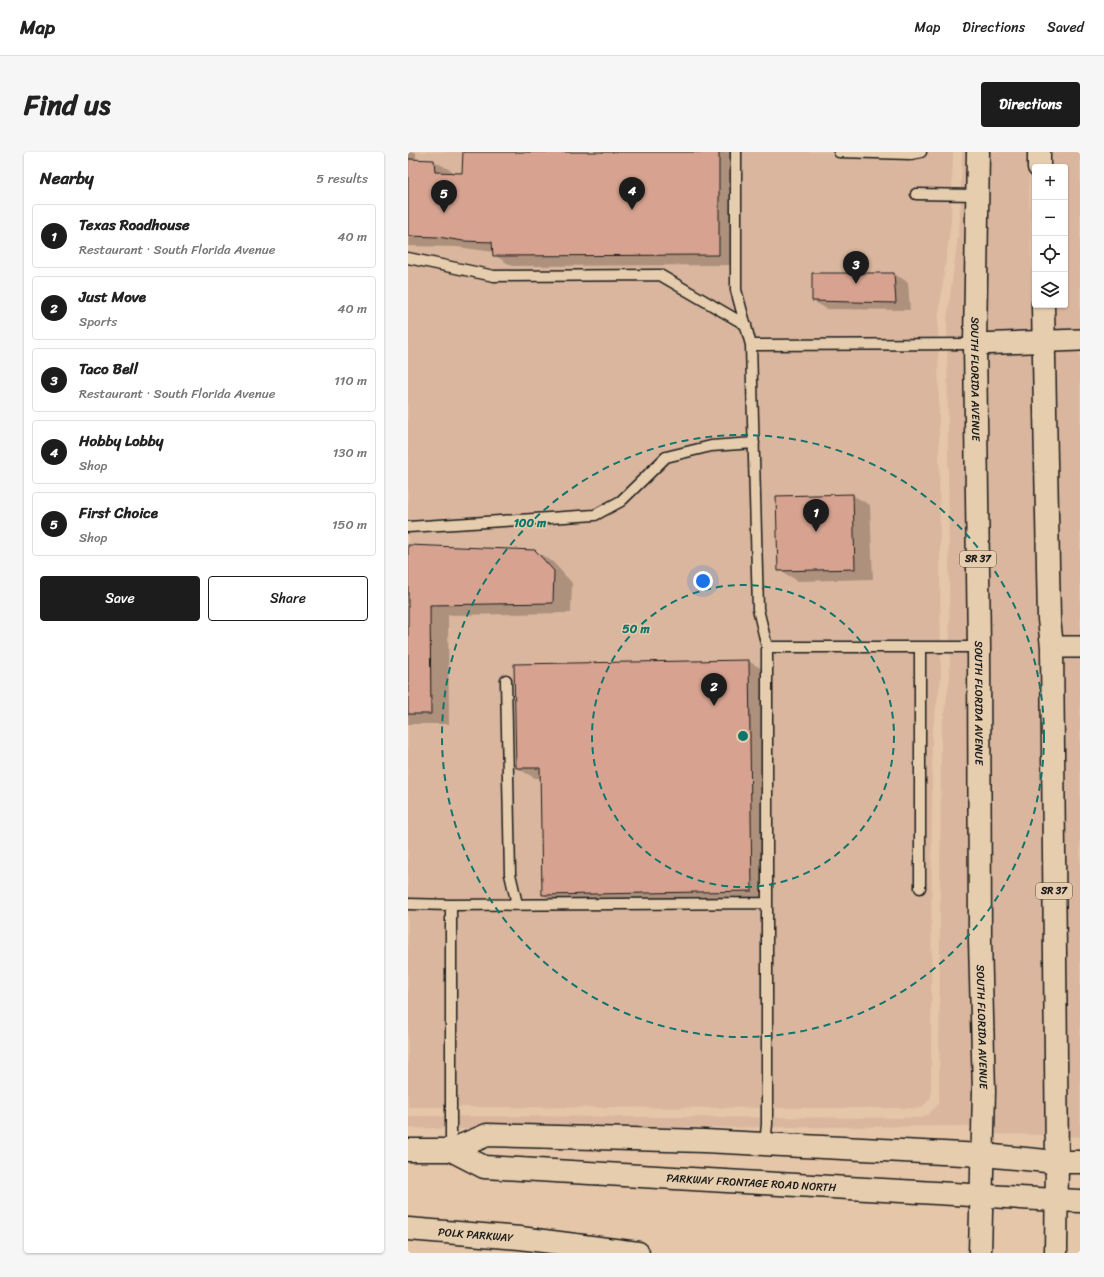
<!DOCTYPE html>
<meta charset="utf-8">
<style>
body{margin:0;font-family:Sriracha,sans-serif;background:#f6f6f6;color:#222}
.controls{position:absolute;right:12px;top:12px;display:grid;overflow:hidden;border-radius:4px;box-shadow:0 1px 3px #0004}
.controls button{width:36px;height:36px;display:grid;place-items:center;padding:0;border:0;border-bottom:1px solid #e0e0e0;background:#fff;color:#222;font:20px sans-serif}
.you{position:absolute;left:295px;top:429px;width:14px;height:14px;margin:-10px;border:3px solid #fff;border-radius:50%;background:#1a73e8;box-shadow:0 0 0 6px #1a73e833}
.badge{display:grid;place-items:center;width:26px;height:26px;border-radius:50%;background:#1c1c1c;color:#fff;font-size:13px;font-weight:700}
.pin{position:absolute;translate:-50% -33px;filter:drop-shadow(0 1px 2px #0008)}
.pin::after{content:'';position:absolute;top:21px;width:14px;height:12px;background:inherit;clip-path:polygon(0 0,100% 0,50% 100%)}
.list{margin:0;padding:0;list-style:none}
h2{display:flex;justify-content:space-between;align-items:center;height:52px;margin:0;padding:0 16px;font-size:17px}
h2 small{font-size:13px;font-weight:400;color:#767676}
.list li{display:grid;grid-template-columns:26px 1fr auto;gap:12px;align-items:center;box-sizing:border-box;height:64px;margin:0 8px 8px;padding:0 8px;border:1px solid #e0e0e0;border-radius:4px}
.list b{display:block;font-size:15px;white-space:nowrap}
.list p{margin:0;font-size:13px;white-space:nowrap;color:#767676}
.list em{font-size:13px;font-style:normal;color:#767676}
.actions{display:flex;gap:8px;padding:12px 16px}
.actions a{flex:1;padding:9px 0;border:1px solid #1c1c1c;border-radius:4px;text-align:center;font-size:14px;color:#1c1c1c}
.actions .main{background:#1c1c1c;color:#fff}
.icon{flex:none;width:22px;height:22px;fill:none;stroke:currentColor;stroke-width:2;stroke-linecap:round;stroke-linejoin:round}
.map{position:relative;flex:none;width:672px;height:1101px;overflow:hidden;border-radius:4px}
header{display:flex;align-items:center;gap:24px;box-sizing:border-box;height:56px;padding:0 20px;background:#fff;border-bottom:1px solid #e0e0e0}
header strong{font-size:19px}
nav{display:flex;gap:22px;margin-inline-start:auto;font-size:14px}
.intro{display:flex;align-items:center;justify-content:space-between;box-sizing:border-box;height:96px;padding:0 24px}
h1{margin:0;font-size:28px}
.button{padding:10px 18px;border-radius:4px;background:#1c1c1c;color:#fff;font-size:14px;font-weight:700}
main{display:flex;gap:24px;padding:0 24px}
aside{flex:1;background:#fff;border-radius:4px;box-shadow:0 1px 3px #0004}
.map>svg:first-child{display:block}
</style>
<header>
<strong>Map</strong>
<nav><a>Map</a><a>Directions</a><a>Saved</a></nav>
</header>
<div class="intro"><h1>Find us</h1><a class="button">Directions</a></div>
<main>
<aside>
<h2>Nearby<small>5 results</small></h2>
<ul class="list">
<li><span class="badge">1</span><div><b>Texas Roadhouse</b><p>Restaurant · South Florida Avenue</p></div><em>40 m</em></li>
<li><span class="badge">2</span><div><b>Just Move</b><p>Sports</p></div><em>40 m</em></li>
<li><span class="badge">3</span><div><b>Taco Bell</b><p>Restaurant · South Florida Avenue</p></div><em>110 m</em></li>
<li><span class="badge">4</span><div><b>Hobby Lobby</b><p>Shop</p></div><em>130 m</em></li>
<li><span class="badge">5</span><div><b>First Choice</b><p>Shop</p></div><em>150 m</em></li>
</ul>
<div class="actions"><a class="main">Save</a><a>Share</a></div>
</aside>
<div class="map">
<svg width="672" height="1101" viewBox="0 0 672 1101">
<rect width="100%" height="100%" fill="#e5c6a9"/>
<filter id="ink" filterUnits="userSpaceOnUse"><feTurbulence type="fractalNoise" baseFrequency=".025" numOctaves="2"/><feDisplacementMap in="SourceGraphic" scale="8" xChannelSelector="R" yChannelSelector="G"/><feConvolveMatrix kernelMatrix="1 2 1 2 8 2 1 2 1" color-interpolation-filters="sRGB"/></filter>
<g filter="url(#ink)">
<path fill="#d9b69d" d="M0,0H545L543,69L530,168L533,526L524,580L523,946L513,956L0,955Z
M554,0H559L556,181L565,974L240,976L79,972L63,977L0,976V964L513,966L520,963L531,951L533,581L542,526L539,168L552,69Z
M580,0H620L625,179L577,180Z
M641,0H672V176L646,178L645,153H657V15H641Z
M672,200V483H653L647,201Z
M626,202L630,457L633,496L638,983L585,982L582,789L577,203Z
M654,507H672V985L659,984Z"/>
<path fill="#0003" d="M0,0H8V8L26,9L44,19V21L55,22L56,0H328L329,113L104,114L86,103V100L49,95L0,94Z
M486,122L500,130L502,158L419,157L405,149Z
M444,343L462,353L465,427L390,429L371,418Z
M0,394L127,399L145,410L164,431L163,461L40,463L41,572H0Z
M340,509L358,519L362,749L153,753L135,743L133,626H127L109,616Z"/>
<path fill="#d7a390" stroke="#1c1c1c" d="M55,0H311V103L85,104L84,90L55,89L30,85L0,84V7L26,8L27,20L54,21Z
M404,121H486L488,151L404,149Z
M445,342L447,417L370,419L368,344Z
M0,393L127,398L146,419L145,451L22,453L23,562H0Z
M341,508L344,739L134,743L132,616H108L106,512Z"/>
<g fill="none" stroke-linecap="round" stroke-linejoin="round">
<defs>
<path id="service" d="M328,0V138L343,193L350,457L359,495
M431,0L503,2L513,0
M508,42L569,43
M0,106L86,124L252,123L338,173
M343,193L567,192
M0,375L187,363L213,349L258,305L303,294L346,291
M512,496V736
M98,528L102,722L109,752
M0,752L43,753
M357,993L359,972V495H571
M43,998V753L359,751"/>
<path id="minor" d="M567,192L672,188
M644,495H672"/>
<g id="secondary">
<path d="M0,998H43L79,983L296,989L575,1003L649,1010"/>
<path id="s1" d="M43,998L76,1015L648,1048"/>
</g>
<g id="primary">
<path id="s2" d="M570,0L567,192L571,495L572,789L576,939L572,1101"/>
<path d="M631,0V15"/>
<path d="M635,153L641,467L644,495L649,1010L648,1101"/>
</g>
<g id="motorway">
<path d="M649,1010H672"/>
<path d="M648,1048L672,1049"/>
<path id="s3" d="M0,1077L112,1086L230,1101"/>
</g>
</defs>
<use href="#service" stroke="#1c1c1c" stroke-width="13"/>
<use href="#minor" stroke="#1c1c1c" stroke-width="24"/>
<use href="#secondary" stroke="#1c1c1c" stroke-width="25"/>
<use href="#primary" stroke="#1c1c1c" stroke-width="25"/>
<use href="#motorway" stroke="#1c1c1c" stroke-width="25"/>
<use href="#service" stroke="#e6cdae" stroke-width="10"/>
<use href="#minor" stroke="#e6cdae" stroke-width="21"/>
<use href="#secondary" stroke="#e6cdae" stroke-width="22"/>
<use href="#primary" stroke="#e6cdae" stroke-width="22"/>
<use href="#motorway" stroke="#e6cdae" stroke-width="22"/>
</g>
</g>
<g fill="none" stroke="#0f766e" stroke-width="2" stroke-dasharray="7 5">
<circle cx="335" cy="584" r="151"/>
<circle cx="335" cy="584" r="301"/>
</g>
<g text-anchor="middle" dominant-baseline="central" stroke-width="3" stroke-linejoin="round" paint-order="stroke">
<g fill="#e6cdae" stroke="#595148" stroke-width="1">
<rect x="552" y="399" width="36" height="16" rx="3"/>
<rect x="628" y="731" width="36" height="16" rx="3"/>
</g>
<g font-size="10" font-weight="bold" fill="#1c1c1c">
<text x="570" y="407">SR 37</text>
<text x="646" y="739">SR 37</text>
</g>
<g font-size="11" fill="#1c1c1c" stroke="#e6cdae">
<text stroke="none"><textPath href="#s2" startOffset="227">SOUTH FLORIDA AVENUE</textPath></text>
<text stroke="none"><textPath href="#s2" startOffset="551">SOUTH FLORIDA AVENUE</textPath></text>
<text stroke="none"><textPath href="#s2" startOffset="875">SOUTH FLORIDA AVENUE</textPath></text>
<text stroke="none"><textPath href="#s1" startOffset="305">PARKWAY FRONTAGE ROAD NORTH</textPath></text>
<text stroke="none"><textPath href="#s3" startOffset="68">POLK PARKWAY</textPath></text>
</g>
</g>
<circle cx="335" cy="584" r="6" fill="#0f766e" stroke="#e6cdae" stroke-width="2"/>
<g font-size="12" text-anchor="middle" font-weight="bold" fill="#0f766e" stroke="#e6cdae" stroke-width="3" stroke-linejoin="round" paint-order="stroke">
<text x="122" y="375">100 m</text>
<text x="228" y="481">50 m</text>
</g>
</svg>
<div class="controls">
<button>+</button>
<button>−</button>
<button><svg class="icon" aria-label="locate" viewBox="0 0 24 24"><circle cx="12" cy="12" r="6"/><path d="M12 2v4M12 18v4M2 12h4M18 12h4"/></svg></button>
<button><svg class="icon" aria-label="layers" viewBox="0 0 24 24"><path d="M12 4l9 5-9 5-9-5zM3 14l9 5 9-5"/></svg></button>
</div>
<div class="you"></div>
<div class="pin badge" style="left:408px;top:380px">1</div>
<div class="pin badge" style="left:306px;top:554px">2</div>
<div class="pin badge" style="left:448px;top:132px">3</div>
<div class="pin badge" style="left:224px;top:58px">4</div>
<div class="pin badge" style="left:36px;top:61px">5</div>
</div>
</main>
